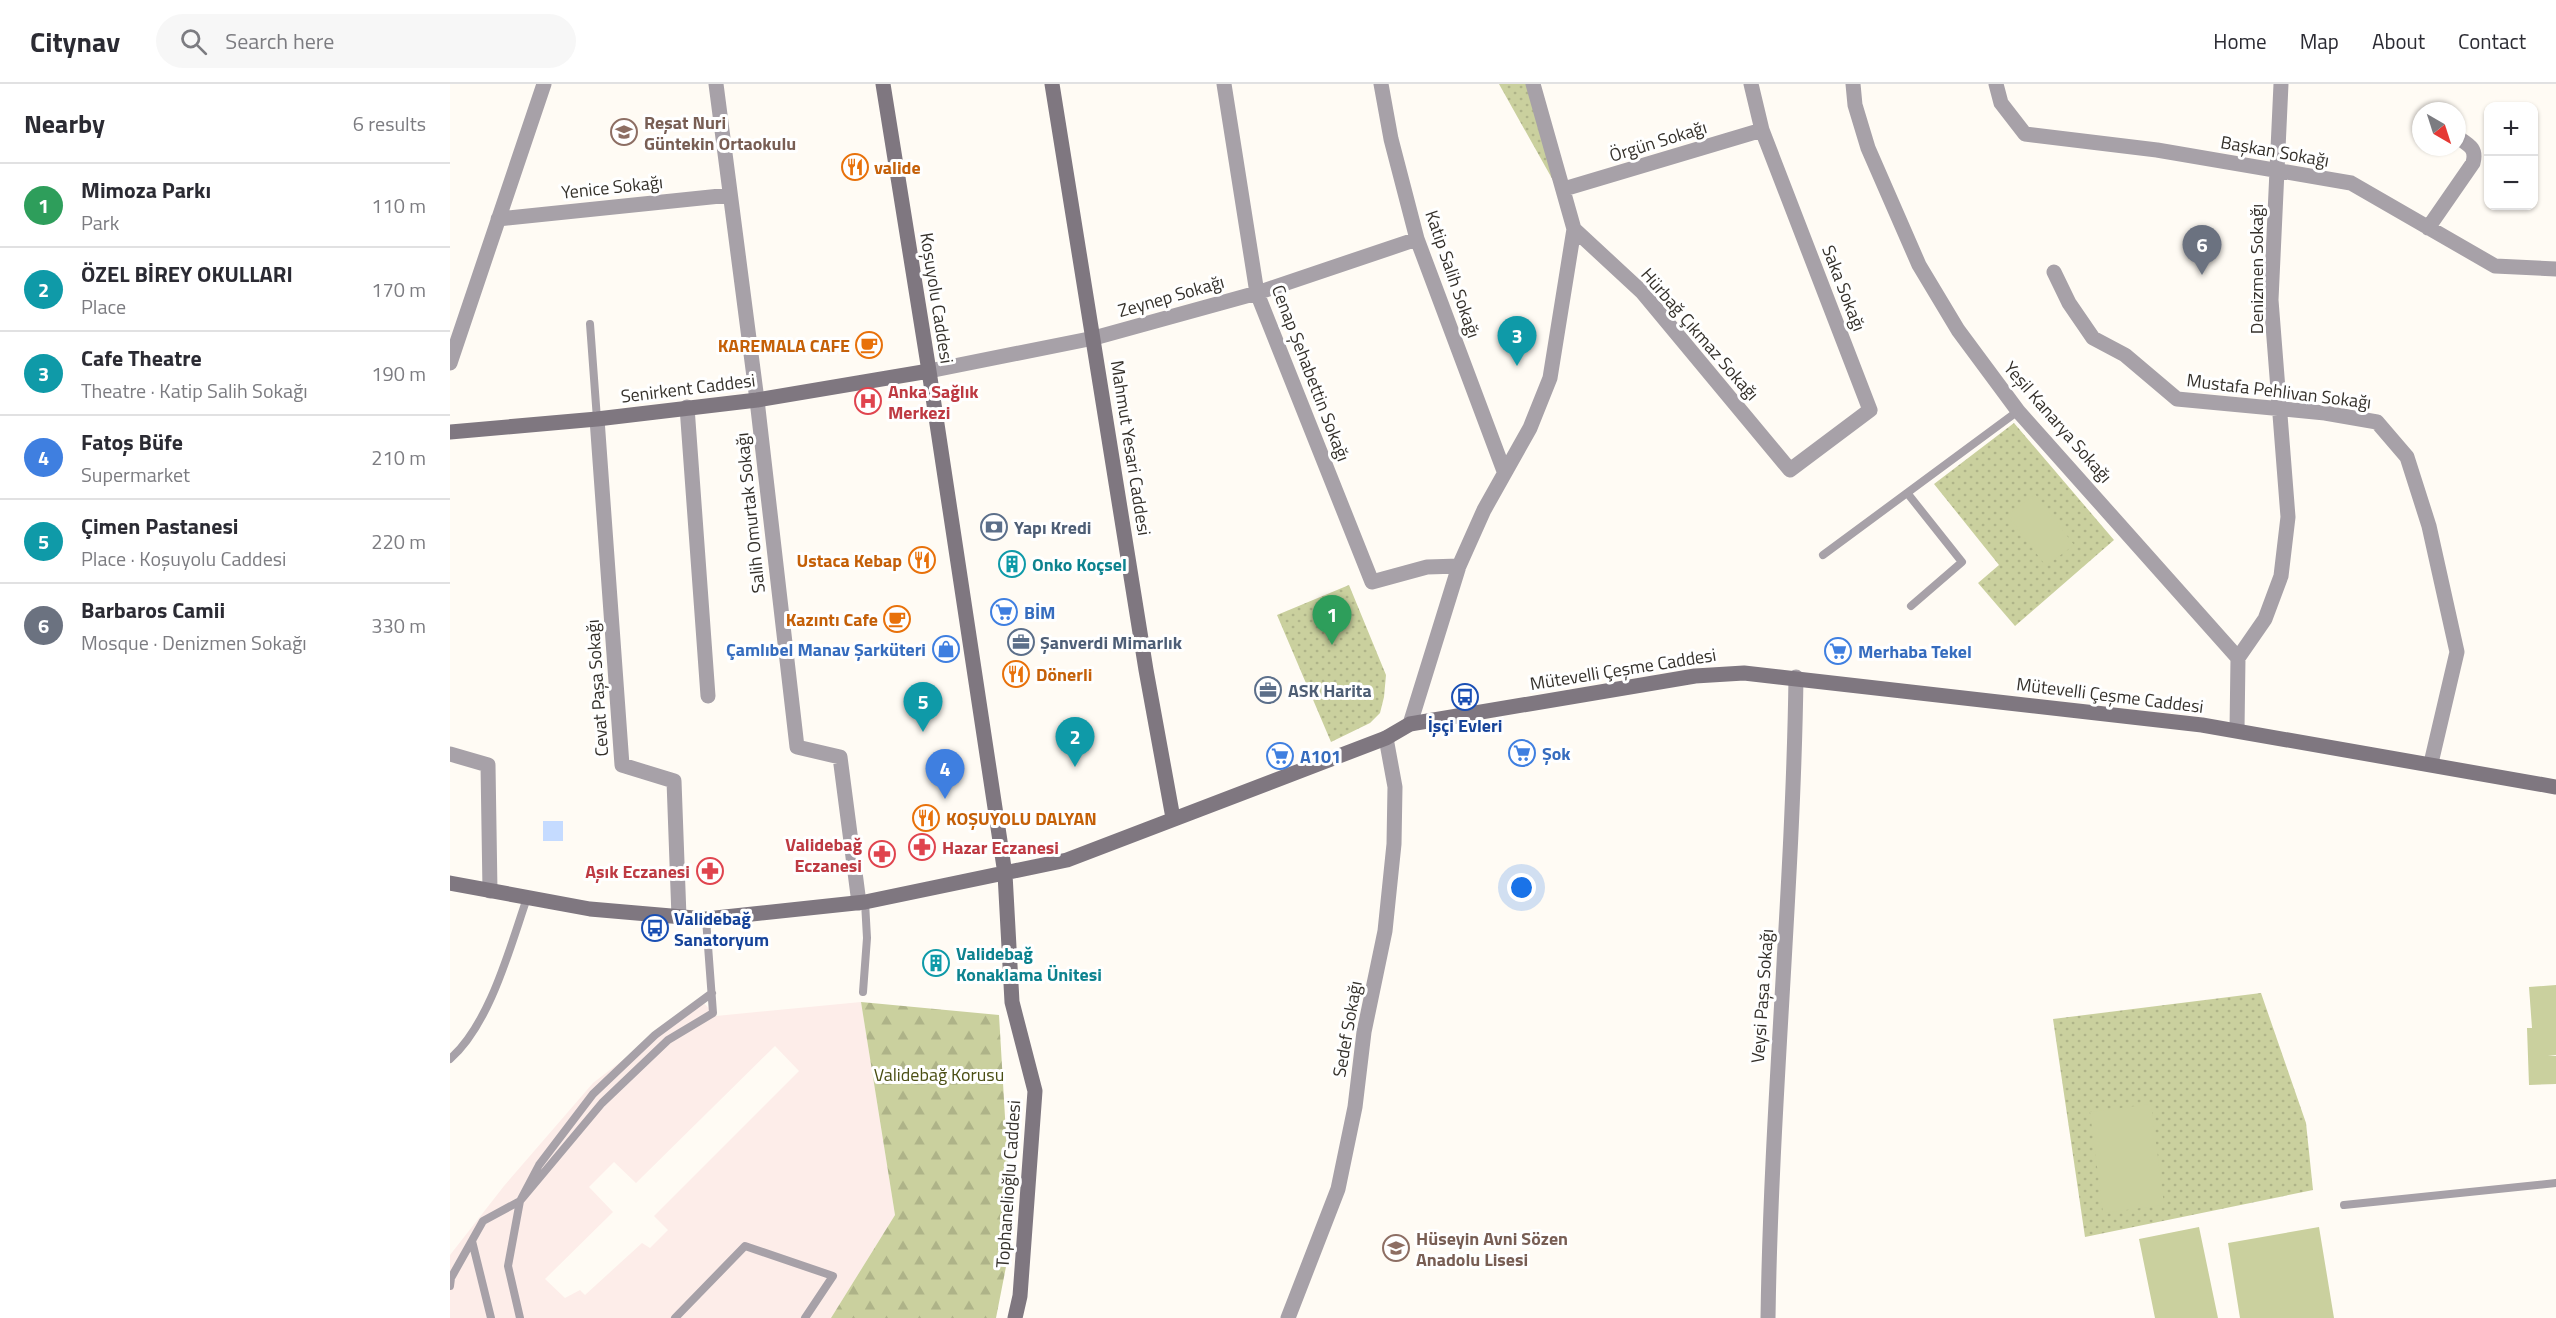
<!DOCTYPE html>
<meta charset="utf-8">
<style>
body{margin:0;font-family:"Titillium Web",sans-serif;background:#f7f7f7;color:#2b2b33}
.controls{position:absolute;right:18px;top:18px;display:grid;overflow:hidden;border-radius:12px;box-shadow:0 2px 4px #0004}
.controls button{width:54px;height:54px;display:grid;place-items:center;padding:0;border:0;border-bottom:2px solid #e1e1e2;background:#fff;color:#2b2b33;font:30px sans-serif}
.compass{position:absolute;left:1962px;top:18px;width:54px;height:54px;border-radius:50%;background:#fff;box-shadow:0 2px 4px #0004;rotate:141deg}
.you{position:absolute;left:1072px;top:804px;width:21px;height:21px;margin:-15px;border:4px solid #fff;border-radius:50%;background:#1a73e8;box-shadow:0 0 0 9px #1a73e833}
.badge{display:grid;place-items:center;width:39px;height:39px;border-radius:50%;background:#6c5726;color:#fff;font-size:20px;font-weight:700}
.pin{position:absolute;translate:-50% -50px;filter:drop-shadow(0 2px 3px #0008)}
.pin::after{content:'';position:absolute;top:32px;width:21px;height:18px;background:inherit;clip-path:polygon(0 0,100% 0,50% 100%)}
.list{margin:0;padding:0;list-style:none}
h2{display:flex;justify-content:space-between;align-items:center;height:78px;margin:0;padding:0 24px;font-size:26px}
h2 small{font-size:20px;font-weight:400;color:#7c7c81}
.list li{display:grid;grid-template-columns:39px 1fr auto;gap:18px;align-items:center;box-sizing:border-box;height:84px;padding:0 24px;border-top:2px solid #e1e1e2}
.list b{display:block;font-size:22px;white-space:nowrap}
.list p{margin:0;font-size:20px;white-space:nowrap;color:#7c7c81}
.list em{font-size:20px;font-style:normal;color:#7c7c81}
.icon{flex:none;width:33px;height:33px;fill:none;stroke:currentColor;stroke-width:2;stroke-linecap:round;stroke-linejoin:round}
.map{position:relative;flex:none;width:2106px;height:1234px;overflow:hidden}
header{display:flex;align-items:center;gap:36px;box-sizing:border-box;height:84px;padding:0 30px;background:#fff;border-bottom:2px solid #e1e1e2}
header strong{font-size:28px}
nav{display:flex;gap:33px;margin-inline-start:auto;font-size:21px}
.search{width:420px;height:54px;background:#f7f7f7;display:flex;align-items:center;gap:15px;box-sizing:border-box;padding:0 21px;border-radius:33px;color:#7c7c81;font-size:22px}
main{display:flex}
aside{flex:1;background:#fff}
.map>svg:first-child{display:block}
</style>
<header>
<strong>Citynav</strong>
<div class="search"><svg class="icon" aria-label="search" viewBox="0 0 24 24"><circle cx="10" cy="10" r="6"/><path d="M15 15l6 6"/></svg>Search here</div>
<nav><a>Home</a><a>Map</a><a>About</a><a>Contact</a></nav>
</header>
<main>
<aside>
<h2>Nearby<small>6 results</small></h2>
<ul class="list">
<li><span class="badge" style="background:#2e9e5b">1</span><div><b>Mimoza Parkı</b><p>Park</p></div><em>110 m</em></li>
<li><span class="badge" style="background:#0f9aa8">2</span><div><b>ÖZEL BİREY OKULLARI</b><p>Place</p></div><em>170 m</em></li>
<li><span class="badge" style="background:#0f9aa8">3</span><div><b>Cafe Theatre</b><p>Theatre · Katip Salih Sokağı</p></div><em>190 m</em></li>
<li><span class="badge" style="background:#3f7fe0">4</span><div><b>Fatoş Büfe</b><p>Supermarket</p></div><em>210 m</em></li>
<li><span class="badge" style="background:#0f9aa8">5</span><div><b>Çimen Pastanesi</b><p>Place · Koşuyolu Caddesi</p></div><em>220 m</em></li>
<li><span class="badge" style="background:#6b7280">6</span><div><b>Barbaros Camii</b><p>Mosque · Denizmen Sokağı</p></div><em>330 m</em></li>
</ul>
</aside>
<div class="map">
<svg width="2106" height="1234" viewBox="0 0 2106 1234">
<defs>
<pattern id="forest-firs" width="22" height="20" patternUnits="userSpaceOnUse" patternTransform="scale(1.5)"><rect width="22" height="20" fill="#cad09e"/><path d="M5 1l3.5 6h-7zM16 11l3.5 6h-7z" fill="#aeb388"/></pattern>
<pattern id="park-dots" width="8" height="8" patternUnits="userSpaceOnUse" patternTransform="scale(1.5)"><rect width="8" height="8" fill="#cad09e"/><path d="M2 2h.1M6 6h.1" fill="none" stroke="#aeb388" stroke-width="1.8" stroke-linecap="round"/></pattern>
</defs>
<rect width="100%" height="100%" fill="#fffbf4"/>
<path fill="#fdede9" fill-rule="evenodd" d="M251,916L266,932L411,918L445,1131L381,1234H0V1171L54,1102L143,999ZM325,962L349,987L204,1132L218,1146L200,1164L192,1159L135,1211L130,1206L115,1214L95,1195L163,1128L139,1103L164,1078L186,1099Z"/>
<path fill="url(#forest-firs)" d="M411,918L549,931L562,1152L546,1234H381L445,1131Z"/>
<path fill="url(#park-dots)" d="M1049,0H1076L1109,107Z
M1564,339L1664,456L1565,542L1528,499L1549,481L1484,400Z
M899,501L936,591L934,613L930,629L920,639L881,658L827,531Z
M1811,909L1856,1039L1863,1106L1635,1153L1603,935Z"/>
<path fill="#cad09e" d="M1585,410L1624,461L1596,482L1557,431Z
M2106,901V971L2098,972H2106V1000L2079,1001L2077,944H2082L2079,903Z
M1701,1020L1714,1121L1653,1129L1640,1028Z
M1749,1143L1768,1234H1705L1689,1155Z
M1869,1143L1884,1234H1790L1778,1159Z"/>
<path fill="#c5dbff" d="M93,737H113V757H93Z"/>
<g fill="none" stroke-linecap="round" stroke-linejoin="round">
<path stroke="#a7a1a8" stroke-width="8" d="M140,240L147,335
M1458,410L1512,478L1461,522
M1373,471L1568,327
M413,908L417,854L415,818
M0,975C40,940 60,863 77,814
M1894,1121L2106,1099
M22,1157L41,1234
M0,1202L1,1194L33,1137L70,1117L89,1081L143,1010L205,951L262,909
M70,1234L58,1182L70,1117L152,1019L218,956L263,929L256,835
M225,1234L295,1162L383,1192L355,1234"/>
<path stroke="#a7a1a8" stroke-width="15" d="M266,0L307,316L347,663L390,673L409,819
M774,0L807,209L922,498L977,483L1009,482
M931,0L941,55L967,155L1054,387
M1403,0L1405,21L1418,64L1469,181L1508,246L1568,327L1788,574
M1546,0L1551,19L1575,50L1707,66L1901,99L2045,182L2106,185
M1114,105L1312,46
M48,135L280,111
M1978,144L2023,79C2027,64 2019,61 2007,53
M1124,145L1192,208L1340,386L1420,326L1312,46L1301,0
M1604,188L1619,219L1643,254L1675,271L1727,315L1875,329L1927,338L1957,373L1979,442L2007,568L1981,679
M0,279L94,0
M479,287L644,254L807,209L967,155
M237,323L258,612
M147,335L172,681L224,697L229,833
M960,640L1009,482L1034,426L1080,344L1100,294L1124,145L1083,0
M1787,646L1788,574L1815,535L1831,492L1838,433L1821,216L1831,0
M0,670L38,681L40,807
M838,1234L888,1105L905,1023L914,948L935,847L944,760L945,703L936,654
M1318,1234C1321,1020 1343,807 1346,593"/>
<path stroke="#7f7780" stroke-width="15" d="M433,0L479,287L555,790L562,918L585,1007L570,1212L565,1234
M602,0L696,586L723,734
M0,348L147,335L307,316L479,287
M0,799L140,825L256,835L415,818L617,776L936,654L960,640L1245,592L1294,589L1752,641L2106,703"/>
</g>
<defs>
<symbol id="school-ring" viewBox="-11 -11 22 22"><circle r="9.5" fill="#fff" stroke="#8d6e63" stroke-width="1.5"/><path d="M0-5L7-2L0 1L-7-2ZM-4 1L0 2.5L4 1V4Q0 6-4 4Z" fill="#8d6e63"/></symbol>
<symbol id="restaurant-ring" viewBox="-11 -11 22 22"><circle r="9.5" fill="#fff" stroke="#e8710a" stroke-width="1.5"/><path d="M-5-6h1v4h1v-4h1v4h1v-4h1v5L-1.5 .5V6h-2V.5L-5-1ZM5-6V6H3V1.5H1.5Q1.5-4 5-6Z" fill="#e8710a"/></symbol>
<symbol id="cafe-ring" viewBox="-11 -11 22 22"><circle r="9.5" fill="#fff" stroke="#e8710a" stroke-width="1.5"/><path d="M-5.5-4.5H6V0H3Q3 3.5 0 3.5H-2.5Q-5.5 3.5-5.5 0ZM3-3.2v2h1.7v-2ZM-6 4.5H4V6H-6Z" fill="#e8710a"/></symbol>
<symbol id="hospital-ring" viewBox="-11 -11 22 22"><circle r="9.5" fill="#fff" stroke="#e0444e" stroke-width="1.5"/><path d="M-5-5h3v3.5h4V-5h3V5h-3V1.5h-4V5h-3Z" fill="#e0444e"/></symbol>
<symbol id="bank-ring" viewBox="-11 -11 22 22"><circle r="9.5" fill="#fff" stroke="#5c6f8a" stroke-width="1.5"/><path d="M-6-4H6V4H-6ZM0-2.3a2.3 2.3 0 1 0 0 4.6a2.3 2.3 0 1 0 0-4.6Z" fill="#5c6f8a"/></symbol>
<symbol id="building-ring" viewBox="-11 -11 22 22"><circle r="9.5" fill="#fff" stroke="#0f9aa8" stroke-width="1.5"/><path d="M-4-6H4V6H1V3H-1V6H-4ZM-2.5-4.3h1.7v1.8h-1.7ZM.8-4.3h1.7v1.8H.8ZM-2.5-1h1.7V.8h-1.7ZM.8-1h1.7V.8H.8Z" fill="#0f9aa8"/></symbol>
<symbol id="supermarket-ring" viewBox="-11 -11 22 22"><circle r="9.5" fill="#fff" stroke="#3f7fe0" stroke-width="1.5"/><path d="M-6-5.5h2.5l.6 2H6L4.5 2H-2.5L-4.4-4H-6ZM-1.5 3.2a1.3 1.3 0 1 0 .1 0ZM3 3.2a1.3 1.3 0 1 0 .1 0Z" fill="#3f7fe0"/></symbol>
<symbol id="office-ring" viewBox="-11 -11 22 22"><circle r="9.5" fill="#fff" stroke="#5c6f8a" stroke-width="1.5"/><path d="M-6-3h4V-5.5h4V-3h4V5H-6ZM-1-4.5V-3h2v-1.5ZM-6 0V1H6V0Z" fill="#5c6f8a"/></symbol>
<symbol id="shop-ring" viewBox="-11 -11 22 22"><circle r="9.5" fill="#fff" stroke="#3f7fe0" stroke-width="1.5"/><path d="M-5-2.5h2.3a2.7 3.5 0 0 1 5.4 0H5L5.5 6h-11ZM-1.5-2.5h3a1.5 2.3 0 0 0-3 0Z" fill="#3f7fe0"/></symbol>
<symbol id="bus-ring" viewBox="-11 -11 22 22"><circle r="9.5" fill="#fff" stroke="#1a4fb4" stroke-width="1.5"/><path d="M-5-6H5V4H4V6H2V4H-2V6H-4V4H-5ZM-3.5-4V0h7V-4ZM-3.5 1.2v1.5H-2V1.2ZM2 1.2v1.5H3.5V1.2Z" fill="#1a4fb4"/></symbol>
<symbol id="pharmacy-ring" viewBox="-11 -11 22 22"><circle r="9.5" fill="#fff" stroke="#e0444e" stroke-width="1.5"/><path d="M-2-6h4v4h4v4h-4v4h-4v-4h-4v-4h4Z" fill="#e0444e"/></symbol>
</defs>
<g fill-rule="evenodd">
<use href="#school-ring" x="159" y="33" width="30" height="30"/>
<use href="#restaurant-ring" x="390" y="68" width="30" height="30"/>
<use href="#cafe-ring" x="404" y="246" width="30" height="30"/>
<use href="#hospital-ring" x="403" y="302" width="30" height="30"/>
<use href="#bank-ring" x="529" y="428" width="30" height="30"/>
<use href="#restaurant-ring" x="457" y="461" width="30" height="30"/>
<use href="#building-ring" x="547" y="465" width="30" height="30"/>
<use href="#supermarket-ring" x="539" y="513" width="30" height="30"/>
<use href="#cafe-ring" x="432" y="520" width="30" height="30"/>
<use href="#office-ring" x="556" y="543" width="30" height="30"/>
<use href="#shop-ring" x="481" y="550" width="30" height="30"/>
<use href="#supermarket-ring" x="1373" y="552" width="30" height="30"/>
<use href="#restaurant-ring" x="551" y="575" width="30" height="30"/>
<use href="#office-ring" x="803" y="591" width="30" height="30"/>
<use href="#bus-ring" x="1000" y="598" width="30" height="30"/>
<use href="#supermarket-ring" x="1057" y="654" width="30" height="30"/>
<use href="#supermarket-ring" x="815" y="657" width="30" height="30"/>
<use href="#restaurant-ring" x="461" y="719" width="30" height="30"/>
<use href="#pharmacy-ring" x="457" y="748" width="30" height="30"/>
<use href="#pharmacy-ring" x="417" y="755" width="30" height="30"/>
<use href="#pharmacy-ring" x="245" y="772" width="30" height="30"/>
<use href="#bus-ring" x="190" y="829" width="30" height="30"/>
<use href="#building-ring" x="471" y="864" width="30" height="30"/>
<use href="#school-ring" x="931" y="1149" width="30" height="30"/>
</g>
<g text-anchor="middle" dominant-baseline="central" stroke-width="6" stroke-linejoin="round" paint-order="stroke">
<g font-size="18" font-weight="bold" fill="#785e54" stroke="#fff" text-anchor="start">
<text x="194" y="38">Reşat Nuri<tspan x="194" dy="21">Güntekin Ortaokulu</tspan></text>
<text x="966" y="1154">Hüseyin Avni Sözen<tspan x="966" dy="21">Anadolu Lisesi</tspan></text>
</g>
<g font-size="18" fill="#35312b" stroke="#fff">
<text transform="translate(1208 57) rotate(-17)">Örgün Sokağı</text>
<text transform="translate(1825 67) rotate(10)">Başkan Sokağı</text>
<text transform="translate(162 103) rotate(-6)">Yenice Sokağı</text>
<text transform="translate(1806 185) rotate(-90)">Denizmen Sokağı</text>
<text transform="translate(1003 190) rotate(71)">Katip Salih Sokağı</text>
<text transform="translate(1394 204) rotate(69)">Saka Sokağı</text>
<text transform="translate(721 212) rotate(-16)">Zeynep Sokağı</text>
<text transform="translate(487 214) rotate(81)">Koşuyolu Caddesi</text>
<text transform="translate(1250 250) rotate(49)">Hürbağ Çıkmaz Sokağı</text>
<text transform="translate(861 289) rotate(69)">Cenap Şehabettin Sokağı</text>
<text transform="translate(238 304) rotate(-7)">Senirkent Caddesi</text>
<text transform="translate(1829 307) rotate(7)">Mustafa Pehlivan Sokağı</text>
<text transform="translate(1608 338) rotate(49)">Yeşil Kanarya Sokağı</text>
<text transform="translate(681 364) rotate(81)">Mahmut Yesari Caddesi</text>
<text transform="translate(300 429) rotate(-96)">Salih Omurtak Sokağı</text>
<text transform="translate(1173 585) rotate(-9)">Mütevelli Çeşme Caddesi</text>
<text transform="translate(147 604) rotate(-94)">Cevat Paşa Sokağı</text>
<text transform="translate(1660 611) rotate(7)">Mütevelli Çeşme Caddesi</text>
<text transform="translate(1312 912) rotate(-86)">Veysi Paşa Sokağı</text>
<text transform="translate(897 945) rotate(-80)">Sedef Sokağı</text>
<text transform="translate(558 1100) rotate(-86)">Tophanelioğlu Caddesi</text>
</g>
<g font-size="18" font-weight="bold" fill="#c56008" stroke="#fff" text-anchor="start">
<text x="424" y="83">valide</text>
<text x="400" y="261" text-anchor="end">KAREMALA CAFE</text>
<text x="452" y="476" text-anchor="end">Ustaca Kebap</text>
<text x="428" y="535" text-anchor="end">Kazıntı Cafe</text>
<text x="586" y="590">Dönerli</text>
<text x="496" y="734">KOŞUYOLU DALYAN</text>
</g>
<g font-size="18" font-weight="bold" fill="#be3a42" stroke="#fff" text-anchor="start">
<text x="438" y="307">Anka Sağlık<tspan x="438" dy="21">Merkezi</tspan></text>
<text x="412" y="760" text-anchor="end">Validebağ<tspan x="412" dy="21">Eczanesi</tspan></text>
<text x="492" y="763">Hazar Eczanesi</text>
<text x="240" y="787" text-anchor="end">Aşık Eczanesi</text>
</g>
<g font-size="18" font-weight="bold" fill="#4e5e75" stroke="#fff" text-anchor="start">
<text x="564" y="443">Yapı Kredi</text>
<text x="590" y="558">Şanverdi Mimarlık</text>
<text x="838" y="606">ASK Harita</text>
</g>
<g font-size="18" font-weight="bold" fill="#0d838f" stroke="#fff" text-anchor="start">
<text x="582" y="480">Onko Koçsel</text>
<text x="506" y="869">Validebağ<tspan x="506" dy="21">Konaklama Ünitesi</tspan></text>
</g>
<g font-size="18" font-weight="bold" fill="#366cbe" stroke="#fff" text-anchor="start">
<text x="574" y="528">BİM</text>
<text x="476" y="565" text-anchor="end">Çamlıbel Manav Şarküteri</text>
<text x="1408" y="567">Merhaba Tekel</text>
<text x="1092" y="669">Şok</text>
<text x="850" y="672">A101</text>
</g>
<g font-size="18" font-weight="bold" fill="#164399" stroke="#fff">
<text x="1015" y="641">İşçi Evleri</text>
<text x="224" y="834" text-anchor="start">Validebağ<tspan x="224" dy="21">Sanatoryum</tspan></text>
</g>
<g font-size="18" fill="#4a4e13" stroke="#fff">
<text x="489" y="990">Validebağ Korusu</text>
</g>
</g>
</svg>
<div class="controls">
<button>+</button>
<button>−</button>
</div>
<svg class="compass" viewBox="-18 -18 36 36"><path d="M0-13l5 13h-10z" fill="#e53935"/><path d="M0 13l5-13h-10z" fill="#7c7c81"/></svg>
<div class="you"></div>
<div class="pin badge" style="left:882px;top:561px;background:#2e9e5b">1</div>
<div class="pin badge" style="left:625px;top:683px;background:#0f9aa8">2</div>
<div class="pin badge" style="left:1067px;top:282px;background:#0f9aa8">3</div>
<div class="pin badge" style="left:495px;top:715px;background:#3f7fe0">4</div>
<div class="pin badge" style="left:473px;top:648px;background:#0f9aa8">5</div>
<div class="pin badge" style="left:1752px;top:191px;background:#6b7280">6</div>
</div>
</main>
